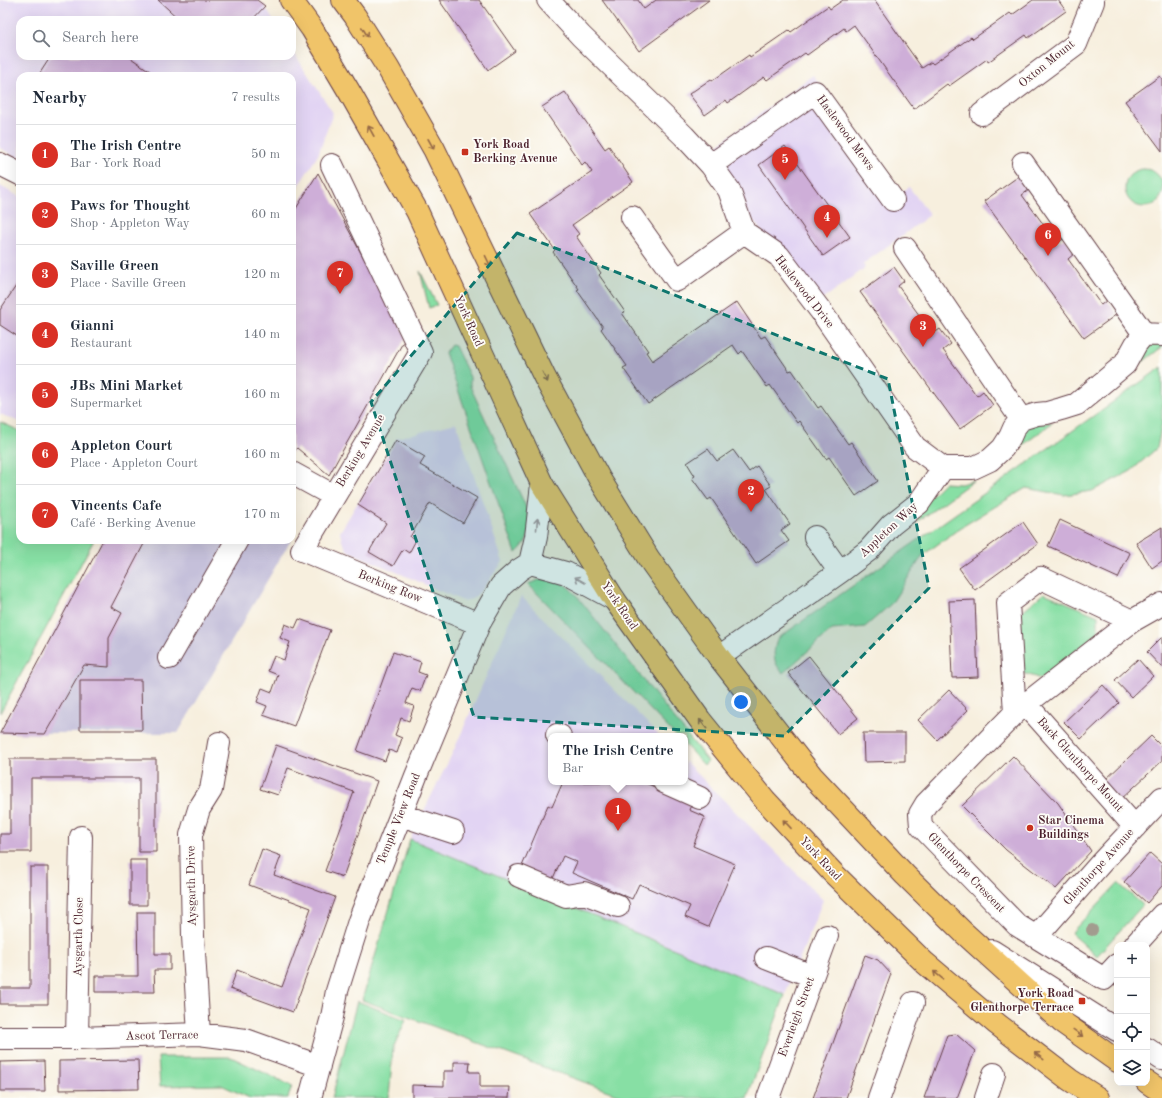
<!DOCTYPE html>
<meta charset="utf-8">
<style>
body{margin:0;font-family:"Old Standard TT",serif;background:#f2f2f3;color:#1f2937}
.controls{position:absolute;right:12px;bottom:12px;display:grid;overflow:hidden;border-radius:8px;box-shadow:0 4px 16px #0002}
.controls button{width:36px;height:36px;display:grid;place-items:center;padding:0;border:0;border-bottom:1px solid #e0e1e3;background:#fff;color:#1f2937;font:20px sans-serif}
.you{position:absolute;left:741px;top:702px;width:14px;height:14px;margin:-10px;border:3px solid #fff;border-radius:50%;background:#1a73e8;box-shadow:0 0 0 6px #1a73e833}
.badge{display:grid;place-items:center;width:26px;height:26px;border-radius:50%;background:#d93025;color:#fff;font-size:13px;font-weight:700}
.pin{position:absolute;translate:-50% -33px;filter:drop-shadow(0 1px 2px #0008)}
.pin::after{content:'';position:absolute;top:21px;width:14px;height:12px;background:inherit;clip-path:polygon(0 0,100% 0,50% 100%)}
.popup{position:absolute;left:548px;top:733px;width:140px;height:52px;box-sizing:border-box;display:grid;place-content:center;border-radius:8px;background:#fff;filter:drop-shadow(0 1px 3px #0005);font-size:13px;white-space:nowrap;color:#747a83}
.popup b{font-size:15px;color:#1f2937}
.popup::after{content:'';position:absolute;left:50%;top:100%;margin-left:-8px;border:8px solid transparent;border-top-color:#fff}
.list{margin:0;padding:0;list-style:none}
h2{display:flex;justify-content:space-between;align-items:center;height:52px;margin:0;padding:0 16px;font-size:17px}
h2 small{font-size:13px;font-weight:400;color:#747a83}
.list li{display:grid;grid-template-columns:26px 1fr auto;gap:12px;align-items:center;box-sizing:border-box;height:60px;padding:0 16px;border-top:1px solid #e0e1e3}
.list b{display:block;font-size:15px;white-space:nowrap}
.list p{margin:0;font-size:13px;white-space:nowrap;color:#747a83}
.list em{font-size:13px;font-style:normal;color:#747a83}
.icon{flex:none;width:22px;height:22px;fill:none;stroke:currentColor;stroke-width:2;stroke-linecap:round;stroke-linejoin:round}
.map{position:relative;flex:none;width:1162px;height:1098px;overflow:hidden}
.search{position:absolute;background:#fff;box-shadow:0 4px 16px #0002;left:16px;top:16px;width:280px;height:44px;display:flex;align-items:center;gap:10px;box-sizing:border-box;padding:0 14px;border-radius:12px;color:#747a83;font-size:15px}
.panel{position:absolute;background:#fff;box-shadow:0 4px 16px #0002;left:16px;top:72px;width:280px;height:472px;border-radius:12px}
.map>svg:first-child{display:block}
</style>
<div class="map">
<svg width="1162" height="1098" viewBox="0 0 1162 1098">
<rect width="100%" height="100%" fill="#fdfcf7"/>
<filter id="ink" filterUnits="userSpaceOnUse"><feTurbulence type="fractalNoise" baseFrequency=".025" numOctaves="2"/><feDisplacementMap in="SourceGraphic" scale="8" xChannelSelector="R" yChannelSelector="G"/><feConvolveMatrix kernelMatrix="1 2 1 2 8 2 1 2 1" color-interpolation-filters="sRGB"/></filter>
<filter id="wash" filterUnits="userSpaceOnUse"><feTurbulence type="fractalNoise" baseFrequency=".012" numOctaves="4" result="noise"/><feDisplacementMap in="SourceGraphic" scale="16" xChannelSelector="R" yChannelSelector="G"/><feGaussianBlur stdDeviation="0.9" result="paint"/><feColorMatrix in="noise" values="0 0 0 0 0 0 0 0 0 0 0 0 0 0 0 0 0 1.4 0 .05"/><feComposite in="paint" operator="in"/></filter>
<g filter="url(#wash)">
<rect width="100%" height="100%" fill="#f7efde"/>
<path fill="#e2d4f3" d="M0,0H258L265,7L273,20H20V56H292V50L333,113L318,155L292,196V76H20V159L0,148Z
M813,75L899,194L909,187L930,215L863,264L865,268L815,305L705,154Z
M0,186L20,197V422L0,414Z
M456,423L503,562L481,591L472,599L463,601L348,551L342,541L340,532L397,438Z
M521,596L660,736H551V782H685V761L823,900L785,995L410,839L454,750Z"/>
<path fill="#c5c0da" d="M103,540H291L178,733H0Z"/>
<path fill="#87dfa4" stroke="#687f68" d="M1125 188a19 19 0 1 1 38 0a19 19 0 1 1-38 0Z
M420,271L437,305L429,308Z
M1162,343V347L1132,370L1143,346Z
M451,345L455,346L470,377V386L526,507C533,526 531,540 516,553L445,353Z
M1162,367V423L1157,448L1131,471L1092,491L1064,495L1026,488L960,528L923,555L891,604L865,627L832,630L783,673C772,662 773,653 777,639L1002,481Z
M0,422L20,431V540H94L0,713Z
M1053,422L1009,456L1022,425Z
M974,480L916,523L911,516L944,483L961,484Z
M549,579C563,582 568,586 577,596L708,761L704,765L685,745V736H676L528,584L539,580Z
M1044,593L1098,616V633L1041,679L1023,673L1020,613Z
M410,839L785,995L747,1098H627L362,1000Z
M1118,883L1143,905L1097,956L1071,933Z
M357,1001L406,1020L393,1048L389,1098H332Z
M158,1057H231L292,1086L288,1098H250L221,1085L160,1086Z"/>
<g id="blocks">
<path fill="#ceaed8" d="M158,0H257L265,6L252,20H180Z
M439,0H479L515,51L488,70Z
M602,0H638L644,9L656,0H709L639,51Z
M843,0H874L922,68L931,62L933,64L971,37L973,39L1010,13L1012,15L1033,0H1058L1066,11L1028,38L1026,35L988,62L987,59L949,86L947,84L914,109L854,25L846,31L844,28L807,55L805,53L767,80L764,77L728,103L726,100L705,115L689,94L711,79L712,81L749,55L750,57L789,30L791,32L828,6L830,9Z
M51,56H128L157,76H45L40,73Z
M1160,76L1162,79V151L1125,101Z
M565,92L605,149L609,146L633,182L572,225L579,234L576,236L601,273L599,275L625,312L622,313L648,351L646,352L652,361L737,302L761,338L765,336L789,371L792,370L818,408L821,406L848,444L851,442L878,481L856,496L829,457L826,459L799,421L797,423L770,385L767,387L742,351L739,354L733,345L648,404L623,368L627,366L601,329L603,327L577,290L579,289L553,252L555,250L530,214L592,172L585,162L582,165L542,107Z
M785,146L850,237L823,256L759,165Z
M318,173L406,337L329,475L297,448L292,453V215Z
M1019,176L1029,190L1022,195L1057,243L1065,238L1075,253L1068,259L1101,305L1107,300L1117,314L1084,338L984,201Z
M894,267L904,281L898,286L933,334L940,329L951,344L943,350L977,396L983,391L993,405L960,429L860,292Z
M20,280V338L0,325V310Z
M396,440L425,457L420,465L477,498L463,523L430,503L410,537L416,540L409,553L403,549L393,566L369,552L386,523L358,505Z
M708,449L717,461L733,450L749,472L757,466L771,486L766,489L790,524L781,530L789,541L756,564L711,498L708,500L692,478L695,476L687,463Z
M1060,520L1130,553L1118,578L1048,546Z
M1023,522L1038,544L975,590L959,568Z
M1162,527V561L1152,568L1136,543Z
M103,540H146L111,607L122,613L109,638V667L84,665L45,734L0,733Z
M975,600L978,677L952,678L949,601Z
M299,619L330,630L294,726L263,715L267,706L257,702L262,688L272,692L278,675L268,671L274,656L284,660L290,642L280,638L285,624L295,628Z
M1162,637V668L1147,652Z
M393,652L421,662L418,672L426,675L420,691L412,688L406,703L414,706L409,721L401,718L398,727L395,735L402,738L397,753L389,750L385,761L357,751Z
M809,656L858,718L838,734L788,673Z
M1138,659L1153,676L1131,697L1115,680Z
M80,680H141L142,730H80Z
M1103,685L1119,703L1081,739L1064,722Z
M949,690L968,710L937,740L918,720Z
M863,733H905V761L864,762Z
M1151,736L1162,747V761L1119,801L1102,783Z
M276,745L377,781L343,877L325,871L354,792L288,768L278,795L260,789Z
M1013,756L1058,803L1091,851L1056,889L1006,850L962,806Z
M10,759H156V852H139V778H31V852H0V834H10Z
M563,782H643L692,803L689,810L705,817L693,846L735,864L708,927L685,917L690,906L639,884L632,899L572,873L577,862L563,856L550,885L520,871L548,805L552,807Z
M262,849L281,856L274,875L335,897L293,1012L230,989L237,970L282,987L311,908L249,885Z
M1150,853L1162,864V886L1147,903L1124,882Z
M130,860H147V905H130Z
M30,867H48V1004H0V988H30Z
M137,912H155V954H170V970H154L155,992H95V976H138Z
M865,955L878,960L891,974L846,1098H813Z
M956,1034L975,1051L957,1098H924L947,1035Z
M138,1060L139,1089L59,1090V1061Z
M44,1061L45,1091H0V1062Z
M454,1062H470L469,1072H480V1087H510L509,1098H412V1085L444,1086V1071H454Z"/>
</g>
</g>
<g filter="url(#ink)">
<use href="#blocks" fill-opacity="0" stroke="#643e46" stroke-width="1"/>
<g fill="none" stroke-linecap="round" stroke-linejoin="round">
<defs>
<path id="minor" d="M548,0L581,36L684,136L711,165L729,190L744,232L779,256L820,310L915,447L943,468
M982,114L1076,44L1093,2V0
M1023,163L1144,334
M0,164L20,174
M332,165L421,352L302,550L479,624
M711,165L815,92L893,200
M632,217L677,280L744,232
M905,248L1021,419
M943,468H973L990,460L1003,448L1010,437L1014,428L1021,419L1037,414L1047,413L1061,409L1077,404L1125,364L1136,344L1144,334L1162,335
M292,473L334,496
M815,537L840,572
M530,563L566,573L614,599
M719,657L840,572L869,550L891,525L919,503L943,468
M169,658L237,540
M1026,704L1135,827
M1015,713L1008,603L1041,578L1132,621
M557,735L560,736
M664,782L700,798
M401,815L453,832
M519,876L566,896L584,893L618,906
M1036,937L1101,863L1162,798
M1135,945L1162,915
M992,951L1117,1030
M766,958L812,976
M1117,965L1104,979L1017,925L921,826L920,814L926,804L1015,713L1026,704L1132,621L1162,604
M199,1034L193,936L191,835L199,809L211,790L219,743
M0,1038H77L199,1034L246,1040L319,1066
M77,1038L81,837
M1147,1049L1162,1059
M310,1098L332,1017L337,991L359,921L416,776L479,624L501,586L519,570L530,563L536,537L542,484
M768,1098L827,936
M879,1098L913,1003
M986,1098L994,1074"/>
<path id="highway" d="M291,0L312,29L350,93L417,211L542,484L614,599L700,720L765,800L834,874L925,963L997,1024L1070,1080L1098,1098
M343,0L355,16L388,68L434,149L545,378L599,478L649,559L719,657L812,776L905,875L964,933L1062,1022L1117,1061
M1147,1082L1162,1092"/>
</defs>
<use href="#minor" stroke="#643e46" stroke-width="24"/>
<use href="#highway" stroke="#643e46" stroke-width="24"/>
<use href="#minor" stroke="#fff" stroke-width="22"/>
<use href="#highway" stroke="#f0c469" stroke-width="22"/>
</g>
<circle fill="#a29c8f" cx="1092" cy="930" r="6"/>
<defs><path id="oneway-shaft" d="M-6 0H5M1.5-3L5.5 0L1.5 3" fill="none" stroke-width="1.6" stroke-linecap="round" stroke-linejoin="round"/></defs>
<g stroke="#956947">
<use href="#oneway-shaft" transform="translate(365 32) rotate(57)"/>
<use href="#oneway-shaft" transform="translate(371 131) rotate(-119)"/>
<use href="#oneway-shaft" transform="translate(431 144) rotate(61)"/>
<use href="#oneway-shaft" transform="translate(488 261) rotate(64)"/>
<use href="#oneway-shaft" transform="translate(545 377) rotate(63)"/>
<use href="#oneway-shaft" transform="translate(703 724) rotate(-128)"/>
<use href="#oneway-shaft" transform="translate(787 824) rotate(-133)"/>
<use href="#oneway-shaft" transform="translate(938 975) rotate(-140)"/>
<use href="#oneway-shaft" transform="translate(1078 1033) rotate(36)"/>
<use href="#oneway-shaft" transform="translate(1039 1056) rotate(-143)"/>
</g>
<g stroke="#ae9aa0">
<use href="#oneway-shaft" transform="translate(537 524) rotate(-85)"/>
<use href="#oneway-shaft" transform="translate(580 580) rotate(-150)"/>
</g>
</g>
<path fill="#0f766e" fill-opacity="0.2" stroke="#0f766e" stroke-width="3" stroke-dasharray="8 5" stroke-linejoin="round" d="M517,233L888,379L929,588L784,736L474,717L371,402Z"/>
<g fill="#c8321e" stroke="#fdfcf7" stroke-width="1.5">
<rect x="461" y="148" width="8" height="8" rx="2"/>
<circle cx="1030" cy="828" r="4"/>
<rect x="1078" y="997" width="8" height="8" rx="2"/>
</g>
<g text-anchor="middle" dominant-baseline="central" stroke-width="3.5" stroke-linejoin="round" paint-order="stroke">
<g font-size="12" fill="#4a1f2b" stroke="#fdfcf7">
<text transform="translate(1047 64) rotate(-39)">Oxton Mount</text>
<text transform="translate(845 133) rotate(54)">Haslewood Mews</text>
<text transform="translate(804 292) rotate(52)">Haslewood Drive</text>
<text transform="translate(468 321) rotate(66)">York Road</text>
<text transform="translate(361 451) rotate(-59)">Berking Avenue</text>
<text transform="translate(889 530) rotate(-43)">Appleton Way</text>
<text transform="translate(390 587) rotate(22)">Berking Row</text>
<text transform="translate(619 606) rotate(56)">York Road</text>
<text transform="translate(1080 765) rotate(48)">Back Glenthorpe Mount</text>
<text transform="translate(399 819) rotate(-68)">Temple View Road</text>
<text transform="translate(820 859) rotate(47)">York Road</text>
<text transform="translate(1099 867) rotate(-48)">Glenthorpe Avenue</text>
<text transform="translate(966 873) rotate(46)">Glenthorpe Crescent</text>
<text transform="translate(192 886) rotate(-91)">Aysgarth Drive</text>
<text transform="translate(79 937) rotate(-89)">Aysgarth Close</text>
<text transform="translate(797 1017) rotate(-70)">Everleigh Street</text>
<text transform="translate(162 1036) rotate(-1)">Ascot Terrace</text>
</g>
<g font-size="12" font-weight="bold" fill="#4a1f2b" stroke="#fdfcf7" text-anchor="start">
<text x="473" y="145">York Road<tspan x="473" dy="14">Berking Avenue</tspan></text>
<text x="1038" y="821">Star Cinema<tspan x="1038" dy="14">Buildings</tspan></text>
<text x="1074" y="994" text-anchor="end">York Road<tspan x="1074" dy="14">Glenthorpe Terrace</tspan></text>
</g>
</g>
</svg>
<div class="controls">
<button>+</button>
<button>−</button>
<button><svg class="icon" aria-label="locate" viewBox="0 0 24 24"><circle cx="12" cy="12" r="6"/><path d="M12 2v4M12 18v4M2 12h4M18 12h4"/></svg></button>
<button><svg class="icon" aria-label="layers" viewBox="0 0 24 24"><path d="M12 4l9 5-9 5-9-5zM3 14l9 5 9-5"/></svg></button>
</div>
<div class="you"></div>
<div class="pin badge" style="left:618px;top:831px">1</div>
<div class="popup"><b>The Irish Centre</b>Bar</div>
<div class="pin badge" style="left:751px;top:512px">2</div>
<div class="pin badge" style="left:923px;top:347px">3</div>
<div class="pin badge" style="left:827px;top:238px">4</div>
<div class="pin badge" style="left:785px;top:180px">5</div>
<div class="pin badge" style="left:1048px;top:256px">6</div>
<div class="pin badge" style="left:340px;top:294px">7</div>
<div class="search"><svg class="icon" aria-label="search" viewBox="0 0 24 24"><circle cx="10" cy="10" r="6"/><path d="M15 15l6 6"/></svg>Search here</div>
<section class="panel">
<h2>Nearby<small>7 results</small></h2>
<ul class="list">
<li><span class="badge">1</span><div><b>The Irish Centre</b><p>Bar · York Road</p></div><em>50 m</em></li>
<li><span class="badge">2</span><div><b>Paws for Thought</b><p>Shop · Appleton Way</p></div><em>60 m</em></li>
<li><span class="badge">3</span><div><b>Saville Green</b><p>Place · Saville Green</p></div><em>120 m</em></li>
<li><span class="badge">4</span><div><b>Gianni</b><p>Restaurant</p></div><em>140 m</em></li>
<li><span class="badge">5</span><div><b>JBs Mini Market</b><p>Supermarket</p></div><em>160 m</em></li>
<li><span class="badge">6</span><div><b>Appleton Court</b><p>Place · Appleton Court</p></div><em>160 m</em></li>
<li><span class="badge">7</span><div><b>Vincents Cafe</b><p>Café · Berking Avenue</p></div><em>170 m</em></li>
</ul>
</section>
</div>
